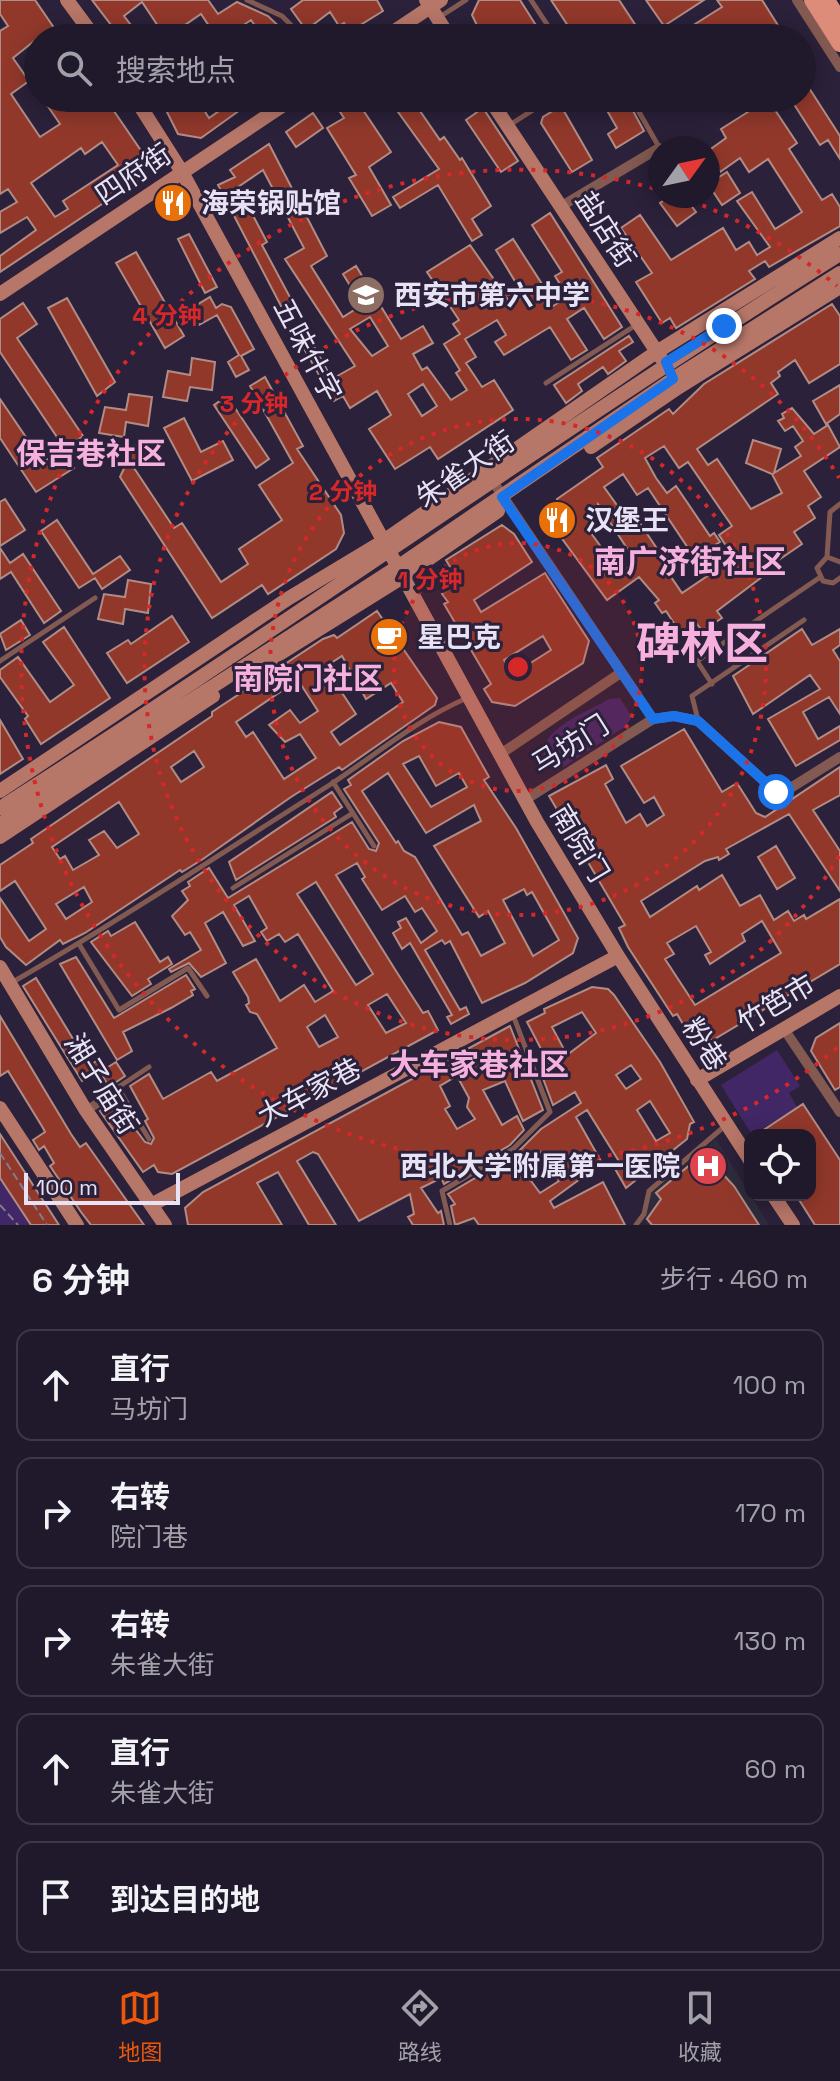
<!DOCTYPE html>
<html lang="zh">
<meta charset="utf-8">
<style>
body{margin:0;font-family:"Space Grotesk","Noto Sans SC",sans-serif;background:#282234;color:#f1f3f6}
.controls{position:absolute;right:24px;bottom:24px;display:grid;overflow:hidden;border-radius:16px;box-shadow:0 4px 20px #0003}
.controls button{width:72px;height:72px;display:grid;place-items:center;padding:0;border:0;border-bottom:2px solid #3d3848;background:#20192c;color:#f1f3f6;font:40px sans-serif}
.compass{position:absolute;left:648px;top:136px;width:72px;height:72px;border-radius:50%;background:#20192c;box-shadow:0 4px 20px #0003;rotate:57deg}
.scale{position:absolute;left:24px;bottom:20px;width:156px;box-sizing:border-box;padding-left:8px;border:4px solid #e8e3f4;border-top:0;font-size:22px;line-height:28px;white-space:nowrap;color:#e8e3f4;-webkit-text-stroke:6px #2b213a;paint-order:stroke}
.stop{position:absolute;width:24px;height:24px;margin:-18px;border:6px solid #1a73e8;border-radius:50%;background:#fff}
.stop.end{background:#1a73e8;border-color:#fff;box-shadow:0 2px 8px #0008}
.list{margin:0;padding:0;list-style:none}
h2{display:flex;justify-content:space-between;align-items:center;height:104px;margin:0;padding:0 32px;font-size:34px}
h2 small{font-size:26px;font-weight:400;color:#a2a0a9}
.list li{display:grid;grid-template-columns:52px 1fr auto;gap:24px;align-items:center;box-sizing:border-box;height:112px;margin:0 16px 16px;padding:0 16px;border:2px solid #3d3848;border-radius:16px}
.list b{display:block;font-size:30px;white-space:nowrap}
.list p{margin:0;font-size:26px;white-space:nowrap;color:#a2a0a9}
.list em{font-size:26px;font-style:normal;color:#a2a0a9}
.icon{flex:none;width:44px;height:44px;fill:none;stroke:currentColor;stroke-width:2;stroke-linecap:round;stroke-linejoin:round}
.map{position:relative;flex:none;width:840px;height:1225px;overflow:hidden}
.search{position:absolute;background:#20192c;box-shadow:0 4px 20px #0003;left:24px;right:24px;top:24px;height:88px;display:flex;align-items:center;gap:20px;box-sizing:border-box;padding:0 28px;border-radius:44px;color:#a2a0a9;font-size:30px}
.sheet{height:744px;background:#20192c}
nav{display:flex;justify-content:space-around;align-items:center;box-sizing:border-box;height:112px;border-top:2px solid #3d3848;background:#20192c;font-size:22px;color:#a2a0a9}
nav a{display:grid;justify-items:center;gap:4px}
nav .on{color:#ea580c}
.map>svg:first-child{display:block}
</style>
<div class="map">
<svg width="840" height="1225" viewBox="0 0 840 1225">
<rect width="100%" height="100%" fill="#2b213a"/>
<path fill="#2e2c3c" d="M716,1139L769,1225H647L644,1219L651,1193Z"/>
<path fill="#422766" d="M620,698L632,717L626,726L565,766L558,768L545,762C533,731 587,712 609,699Z
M777,1050L800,1086L789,1093L797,1107L752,1135L721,1085Z
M0,1178L31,1225H0Z"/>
<path fill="#91382b" stroke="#b18c85" stroke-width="2" fill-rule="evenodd" d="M0,0H35L61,38H38L13,58L29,81L11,94L40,137L60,124L47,105L58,98H65L68,103L76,98H105L144,155L141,178L0,272V256L36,230L27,217L0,233V212L17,202L8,189L0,194V31L8,26L0,14ZM102,142L118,165L63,201L68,209L55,217L31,183L81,148L85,154Z
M92,0H208L218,14L237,2L268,16L288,35L264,38L251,20L236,30L241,38H197L211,29L201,14L166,38L142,2L124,16L141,38H121Z
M303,0H377L383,11L349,32L344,23L339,26L330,12L306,30L291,9Z
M479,0H520L544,38H483L472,15Z
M551,0H619L644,38H576Z
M646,0H704L664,26Z
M717,0H762L786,38H673L722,7Z
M802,77L840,136V159L828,140L820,145L790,98H802Z
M160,98H184L188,105L197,99L209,118L226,106L220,98H242L247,105L201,138L178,134Z
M331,98H355L391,152L369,167L391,205L372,216L349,178L356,175L327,128L344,118Z
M388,98H411L440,140L444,137L460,160L462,158L491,206L472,219L482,235L472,241L438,185L400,208L393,197L439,169Z
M600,98H626L644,131L616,148L608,134L617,128Z
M743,98H767L797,143L789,149L822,200L832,194L840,207V226L769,267L765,261L749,271L755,279L676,328L670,318L662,323L636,282L652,273L621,228L640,215L671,260L723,228L736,250L749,242L757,255L770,247L737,201L752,192L775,229L802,212L768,159L749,172L740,158L720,172L708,155V151L726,138L721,129L751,110Z
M561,106L592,160L572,172L541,123L543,117Z
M483,108L518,161L501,172L466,120Z
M313,113L323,128L296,147L286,132Z
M269,144L327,256L311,266L343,317L362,305L343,274L356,266L401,339L423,326L433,343L413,354L422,370L427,367L451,400L467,390L456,373L460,370L444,344L460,334L453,324L459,320L427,272L470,245L511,304L524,296L496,250L513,239L542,284L535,288L548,309L568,297L555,276L562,272L532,225L550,213L622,327L604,339L584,308L567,319L587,350L571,360L550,327L504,355L495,342L506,335L497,320L465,339L476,357L466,363L482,387L494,380L513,410L438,459L430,447L395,469L369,429L391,415L377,391L350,408L343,396L334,401L292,328L301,323L332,379L355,366L285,259L304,248L263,170L238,187L267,242L262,245L292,301L281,306L218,185L235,177L230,170ZM370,317L388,346L372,356L350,329ZM423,384L437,406L422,416L408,394Z
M727,172L740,193L722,205L708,184Z
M670,196H684L696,212L677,226L660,203Z
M189,234L217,287L205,293L178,239Z
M136,252L184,336L165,348L116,263Z
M210,297L216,308L222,304L231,307L254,349L241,356L249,370L236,377L228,362L239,355L217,315L199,325L190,309Z
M67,298L115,382L97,396L48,308Z
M23,303L37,324L17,338L83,436L65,449L0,352V319Z
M832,304L840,316V364L809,383L795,360L778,372L780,376L771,383L778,394L697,449L708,465L717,459L751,509L782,493L772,474L746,463L753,440L781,449L774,473L801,456L795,447L803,441L793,426L785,431L778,421L784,418L782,414L792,408L814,434L828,425L840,447L804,471L821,497L808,506L815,518L794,532L802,544L764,570L766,574L717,611L722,618L702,631L697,624L681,634L666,611L662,613L655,603L659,600L639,577L607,600L552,525L557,499L603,467L597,458L669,409L673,414L704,384ZM664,446L679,468L688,462L732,526L719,535L734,558L682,593L667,571L674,567L662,548L658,550L631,510L624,515L604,487L623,474L637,495L648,488L694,557L720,542L714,533L710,536L676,486L667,493L656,478L645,458ZM598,504L636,562L620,573L591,533Z
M629,336L633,342L619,351L626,361L608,374L603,367L578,384L582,391L566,403L554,385Z
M192,358L215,362L212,390L190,387L187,401L163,397L168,371L190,375Z
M265,377L303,446L297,449L341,515L344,533L336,549L268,594L262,585L212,618L120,477L127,462L122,455L145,439L154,454L134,468L174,528L182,523L221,582L248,564L239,549L282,520L259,485L293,463L250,386Z
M840,385V414L826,424L813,401Z
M129,394L152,397L148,426L126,422L124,437L99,433L105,407L126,410Z
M227,396L269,459L256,468L214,405Z
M0,399L43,462L61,450L74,468L36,492L0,438Z
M184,418L201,452L223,441L233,460L192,481L164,428Z
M5,499L25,530L0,546V502Z
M57,520L93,574L120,556L130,570L102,589L95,578L79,588L41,531Z
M502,525L514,534L532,562L474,600L481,612L545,573L589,641L583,663L515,706L492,702L484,689L491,684L444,604L448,602L442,594L448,589L442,580L453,572L446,560ZM543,636L551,650L513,674L504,660Z
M0,548L10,563L23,554L61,611L44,623L11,572L0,579Z
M128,580L151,584L148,613L125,609L123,624L98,619L104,594L125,597Z
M377,611L437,698L435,705L342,770L339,767L291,797L203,859L182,872L180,870L85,933L63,944L60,940L26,965L6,947L0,937V898L29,941L46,929L15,881L0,891V865L33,843L31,839L212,716V712L221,706L323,639L334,635L337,638ZM342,656L366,699L391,683L403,702L340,745L331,732L356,714L325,667ZM298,680L318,711L300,723L290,710L269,725L285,742L300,734L316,758L284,779L253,732L246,737L236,722ZM194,751L204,767L181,782L171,767ZM119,802L139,834L117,848L104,831L89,840L99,855L73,870L65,856L60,859L52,847ZM84,887L92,902L66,919L56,904Z
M172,616L189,642L127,683L107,653L128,640L131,644Z
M21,620L30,635L6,650L0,634Z
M64,627L110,698L41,744L25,719L28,716L0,677V670L18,657L50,702L74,685L43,642Z
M802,629L812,645L840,629V645L833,650L840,661V714L829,697L803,712L818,739L840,726V740L796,766L768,719L820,689L810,675L753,714L733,676Z
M0,720L23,759L0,774Z
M439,722L461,727L489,777L484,780L516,828L578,938L573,953L525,983L482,1003L450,941L445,944L442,940L425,950L460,1010L466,1007L469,1014L451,1024L447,1017L452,1015L410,943L402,949L393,933L401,928L398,922L406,918L421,943L437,931L422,908L415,912L405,896L382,910L362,879L365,877L357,863L336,875L396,971L423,1013L428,1011L438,1030L172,1174L158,1172L154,1165L143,1172L100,1111L115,1102L145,1142L151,1144L154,1138L145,1121L148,1119L130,1086L149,1074L163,1099L211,1072L217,1081L277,1048L257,1014L250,1012L246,1005L249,1003L248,997L233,972L256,959L280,1001L304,985L315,1002L333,991L298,934L285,942L279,934L267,941L261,932L267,928L249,896L234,905L255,941L243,946L223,912L205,923L226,963L201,977L189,963L171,972L169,969L201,950L190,932L185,935L172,916L188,900L182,891L190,886L188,882L209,868L228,898L352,822L369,849L376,851L379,843L344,789L351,785L348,780L403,741ZM419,756L436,786L459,773L467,787L431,807L403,764ZM388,773L426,833L474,805L481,821L434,846L479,917L488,911L505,943L481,956L468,932L462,935L415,857L404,851L398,841L396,843L362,791ZM316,882L373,974L356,985L297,894ZM524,889L527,895L532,892L559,940L533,956L503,900ZM387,994L406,1023L386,1033L368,1005ZM325,1015L338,1037L319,1047L307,1027Z
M684,729L722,792L737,783L756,813L765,817L840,767V795L813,810L840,851V891L789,814L726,849L729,854L719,860L718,857L705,861L641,901L650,917L697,886L699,890L722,875L740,906L760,895L774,920L788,911L794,921L804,915L806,919L840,899V964L713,1040L698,1039L692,1032L689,1034L677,1014L673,1016L628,947L619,928L625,925L549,796L606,765L613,779L605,784L626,823L640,814L647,826L664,815L654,797L644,803L621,766ZM762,921L781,953L695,1005L665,959L674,954L667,943L696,926L711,952L705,955L710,964L745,941L742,934Z
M332,792L342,807L334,813L336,817L236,880L229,862Z
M776,846L795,878L777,889L758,857Z
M135,922L160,962L168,957L172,964L148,979L151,984L132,996L91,942L108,931L111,936Z
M76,957L114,1018L186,975L195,989L191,991L193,995L171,1008L123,1032L132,1051L117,1060L60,964Z
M36,978L81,1052L84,1050L92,1064L98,1060L103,1069L82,1081L23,986Z
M592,987L608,989L614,995L660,1062L694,1122L690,1124L687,1139L626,1188L614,1167L620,1163L587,1110L576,1117L602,1163L550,1201L554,1208L603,1182L625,1225H479L474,1218L455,1225L451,1206L455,1204L448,1194L516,1154L541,1129L581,1103L575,1092L553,1105L541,1073L551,1068L527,1022L545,1013L544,1009ZM582,1012L596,1033L567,1055L552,1027ZM631,1065L641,1079L626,1089L616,1075ZM650,1101L670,1133L656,1141L637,1110ZM541,1152L559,1181L540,1193L520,1166Z
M0,1016L71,1134L80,1147L86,1143L144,1225H91L81,1212L50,1166L54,1163L44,1146L39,1150L33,1140L45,1132L43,1128L8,1071L0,1076Z
M840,1023V1087L835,1090L811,1051L816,1038Z
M510,1026L543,1110L523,1121L505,1081L483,1090L502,1125L517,1116L524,1130L510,1145L444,1184L441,1178L421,1188L438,1213L441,1211L444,1225H413L408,1217L414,1214L410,1194L359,1221L318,1154L313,1152L297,1161L336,1225H309L278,1172L257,1183L282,1225H188L185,1208L203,1192ZM457,1076L469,1098L467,1107L475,1119L457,1129L445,1109L450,1106L440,1086Z
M116,1062L125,1076L109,1087L100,1072Z
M803,1104L840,1160V1225H815L796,1195H810V1135H756Z
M0,1134L59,1225H31L0,1178Z
M708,1158L734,1186L759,1225H652L647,1219L661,1199L656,1193L691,1164Z"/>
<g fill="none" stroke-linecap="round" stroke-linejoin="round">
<path stroke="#837b90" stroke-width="2" stroke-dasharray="8 4" stroke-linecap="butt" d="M0,1153L47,1225
M0,1205L18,1225"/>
<path stroke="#835a51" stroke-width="5" d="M247,0L282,16L304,38
M531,0L556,38
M438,18L466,0
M631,98L659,147
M508,126L552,98
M546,383L636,325
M827,557L830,512L840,504
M840,562L827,557L817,568L823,581L833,583L840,578
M0,661L95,598
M712,684L697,661L819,578
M698,720L692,696L804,620
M333,782L374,846
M233,888L353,813
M79,944L119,1010L188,968L207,996
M11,983C119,921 223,852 328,786C376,755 414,721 467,698
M85,1109L149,1067
M88,1112L120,1091L149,1139
M450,1225L442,1191L513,1149L550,1112L513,1015
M636,1225L644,1214L649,1191L726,1125"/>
<path stroke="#835a51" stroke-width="10" d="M797,0L840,67
M560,207L659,148
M494,483L653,719
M499,755L619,674
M525,800L653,719L674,716L698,721L776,792L789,789L840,757
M784,1029L840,1112"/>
<path stroke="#b67668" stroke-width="14" d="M67,0L95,38
M426,0L450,38
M384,38L441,0
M135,98L182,172L537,822L618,956L750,1160
M489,98L661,358
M0,294L294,98
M591,447L679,387L840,287
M268,661L401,578L498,511
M0,791L289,598L382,542L655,353L840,238
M0,808C283,628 555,432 840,254
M0,824L396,568L673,379L840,273
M0,837L213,696
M0,967L85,1109L165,1225
M697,1080L840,996
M0,1108L77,1225
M773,1195L793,1225
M151,1205L618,956"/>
<path stroke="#de8c7a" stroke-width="16" d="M812,0L840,44
M827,0L840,21"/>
</g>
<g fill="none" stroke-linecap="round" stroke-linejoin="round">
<path stroke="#1a73e8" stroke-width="10" d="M724,326L666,362L673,379L502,497L653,719L674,716L698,721L776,792"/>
</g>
<circle cx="518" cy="667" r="124" fill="#d62828" fill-opacity=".12"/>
<g fill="none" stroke="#d62828" stroke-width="4" stroke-dasharray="4 8">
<circle cx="518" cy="667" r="124"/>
<circle cx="518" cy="667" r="248"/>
<path d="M839 856A373 373 0 1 1 839 478"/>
<path d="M837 1048A497 497 0 1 1 659 190M680 197A497 497 0 0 1 837 286"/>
</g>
<defs>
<symbol id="restaurant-disc" viewBox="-11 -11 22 22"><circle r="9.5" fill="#e8710a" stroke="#2b213a"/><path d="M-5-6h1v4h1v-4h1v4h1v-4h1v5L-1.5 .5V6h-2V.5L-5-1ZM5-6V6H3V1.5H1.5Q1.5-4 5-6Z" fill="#fff"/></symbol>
<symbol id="school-disc" viewBox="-11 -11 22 22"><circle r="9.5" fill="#8d6e63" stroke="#2b213a"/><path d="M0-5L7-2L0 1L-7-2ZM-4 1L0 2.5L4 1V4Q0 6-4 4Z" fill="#fff"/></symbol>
<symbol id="cafe-disc" viewBox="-11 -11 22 22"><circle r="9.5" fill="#e8710a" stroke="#2b213a"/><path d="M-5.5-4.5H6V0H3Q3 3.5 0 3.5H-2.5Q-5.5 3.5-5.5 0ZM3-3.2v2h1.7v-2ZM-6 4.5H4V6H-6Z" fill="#fff"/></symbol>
<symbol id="hospital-disc" viewBox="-11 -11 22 22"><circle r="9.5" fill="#e0444e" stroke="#2b213a"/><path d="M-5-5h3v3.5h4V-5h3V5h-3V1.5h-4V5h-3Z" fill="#fff"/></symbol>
</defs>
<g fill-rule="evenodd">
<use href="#restaurant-disc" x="151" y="181" width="44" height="44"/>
<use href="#school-disc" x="344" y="273" width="44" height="44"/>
<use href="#restaurant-disc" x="535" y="498" width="44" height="44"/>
<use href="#cafe-disc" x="367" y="615" width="44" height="44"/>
<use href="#hospital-disc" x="686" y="1144" width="44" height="44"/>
</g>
<g text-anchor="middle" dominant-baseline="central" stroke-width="6" stroke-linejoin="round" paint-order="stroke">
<g font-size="28" fill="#e8e3f4" stroke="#2b213a">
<text transform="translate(133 174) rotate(-34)">四府街</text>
<text transform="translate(606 229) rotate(57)">盐店街</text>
<text transform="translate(308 350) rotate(62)">五味什字</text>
<text transform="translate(465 469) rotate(-34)">朱雀大街</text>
<text transform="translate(570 744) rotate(-32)">马坊门</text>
<text transform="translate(580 843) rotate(59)">南院门</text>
<text transform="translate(776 1003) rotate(-31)">竹笆市</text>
<text transform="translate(705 1044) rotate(57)">粉巷</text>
<text transform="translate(102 1084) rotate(58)">湘子庙街</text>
<text transform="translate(309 1092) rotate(-28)">大车家巷</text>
</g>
<g font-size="28" font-weight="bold" fill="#e8e3f4" stroke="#2b213a" text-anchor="start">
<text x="201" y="203">海荣锅贴馆</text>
<text x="394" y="295">西安市第六中学</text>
<text x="585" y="520">汉堡王</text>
<text x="417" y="637">星巴克</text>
<text x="680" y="1166" text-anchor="end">西北大学附属第一医院</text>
</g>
<g font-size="30" font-weight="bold" fill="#f6b0de" stroke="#2b213a">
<text x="91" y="453">保吉巷社区</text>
<text x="308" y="678">南院门社区</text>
<text x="479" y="1064">大车家巷社区</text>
</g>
<g font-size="32" font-weight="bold" fill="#f6b0de" stroke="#2b213a">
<text x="690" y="562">南广济街社区</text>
</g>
<g font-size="44" font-weight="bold" fill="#f6b0de" stroke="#2b213a">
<text x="702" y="644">碑林区</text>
</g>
</g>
<circle cx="518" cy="667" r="12" fill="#d62828" stroke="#2b213a" stroke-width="4"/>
<g font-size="24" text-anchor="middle" font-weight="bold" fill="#d62828" stroke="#2b213a" stroke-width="6" stroke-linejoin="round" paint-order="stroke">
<text x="167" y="324">4 分钟</text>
<text x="254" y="412">3 分钟</text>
<text x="343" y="500">2 分钟</text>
<text x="430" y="588">1 分钟</text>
</g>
</svg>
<div class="controls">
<button><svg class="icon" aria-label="locate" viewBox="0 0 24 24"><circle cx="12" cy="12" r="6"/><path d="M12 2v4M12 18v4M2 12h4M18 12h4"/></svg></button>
</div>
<svg class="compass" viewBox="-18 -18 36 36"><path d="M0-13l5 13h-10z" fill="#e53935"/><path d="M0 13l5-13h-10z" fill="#a2a0a9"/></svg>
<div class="scale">100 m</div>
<div class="stop" style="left:776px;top:792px"></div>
<div class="stop end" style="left:724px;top:326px"></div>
<div class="search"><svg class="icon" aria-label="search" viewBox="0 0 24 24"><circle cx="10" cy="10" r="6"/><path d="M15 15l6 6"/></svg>搜索地点</div>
</div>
<section class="sheet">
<h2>6 分钟<small>步行 · 460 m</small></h2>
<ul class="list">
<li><svg class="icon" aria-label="ahead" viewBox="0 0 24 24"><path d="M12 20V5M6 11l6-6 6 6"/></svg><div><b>直行</b><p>马坊门</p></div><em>100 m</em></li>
<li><svg class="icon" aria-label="right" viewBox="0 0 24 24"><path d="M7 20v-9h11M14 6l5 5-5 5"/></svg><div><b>右转</b><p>院门巷</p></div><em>170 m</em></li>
<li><svg class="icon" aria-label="right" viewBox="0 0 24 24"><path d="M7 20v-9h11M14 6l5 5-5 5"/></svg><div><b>右转</b><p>朱雀大街</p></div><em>130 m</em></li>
<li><svg class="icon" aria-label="ahead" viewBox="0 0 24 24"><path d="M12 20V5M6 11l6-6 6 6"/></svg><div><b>直行</b><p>朱雀大街</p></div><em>60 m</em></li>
<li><svg class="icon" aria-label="arrive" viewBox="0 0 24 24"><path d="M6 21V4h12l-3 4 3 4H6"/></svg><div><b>到达目的地</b></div></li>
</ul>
</section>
<nav>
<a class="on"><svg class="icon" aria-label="map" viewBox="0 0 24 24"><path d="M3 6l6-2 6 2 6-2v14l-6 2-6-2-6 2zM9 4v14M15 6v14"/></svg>地图</a>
<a><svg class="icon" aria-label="directions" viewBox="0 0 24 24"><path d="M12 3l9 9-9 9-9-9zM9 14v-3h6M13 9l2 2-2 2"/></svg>路线</a>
<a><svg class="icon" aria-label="saved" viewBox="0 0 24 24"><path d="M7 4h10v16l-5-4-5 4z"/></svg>收藏</a>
</nav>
